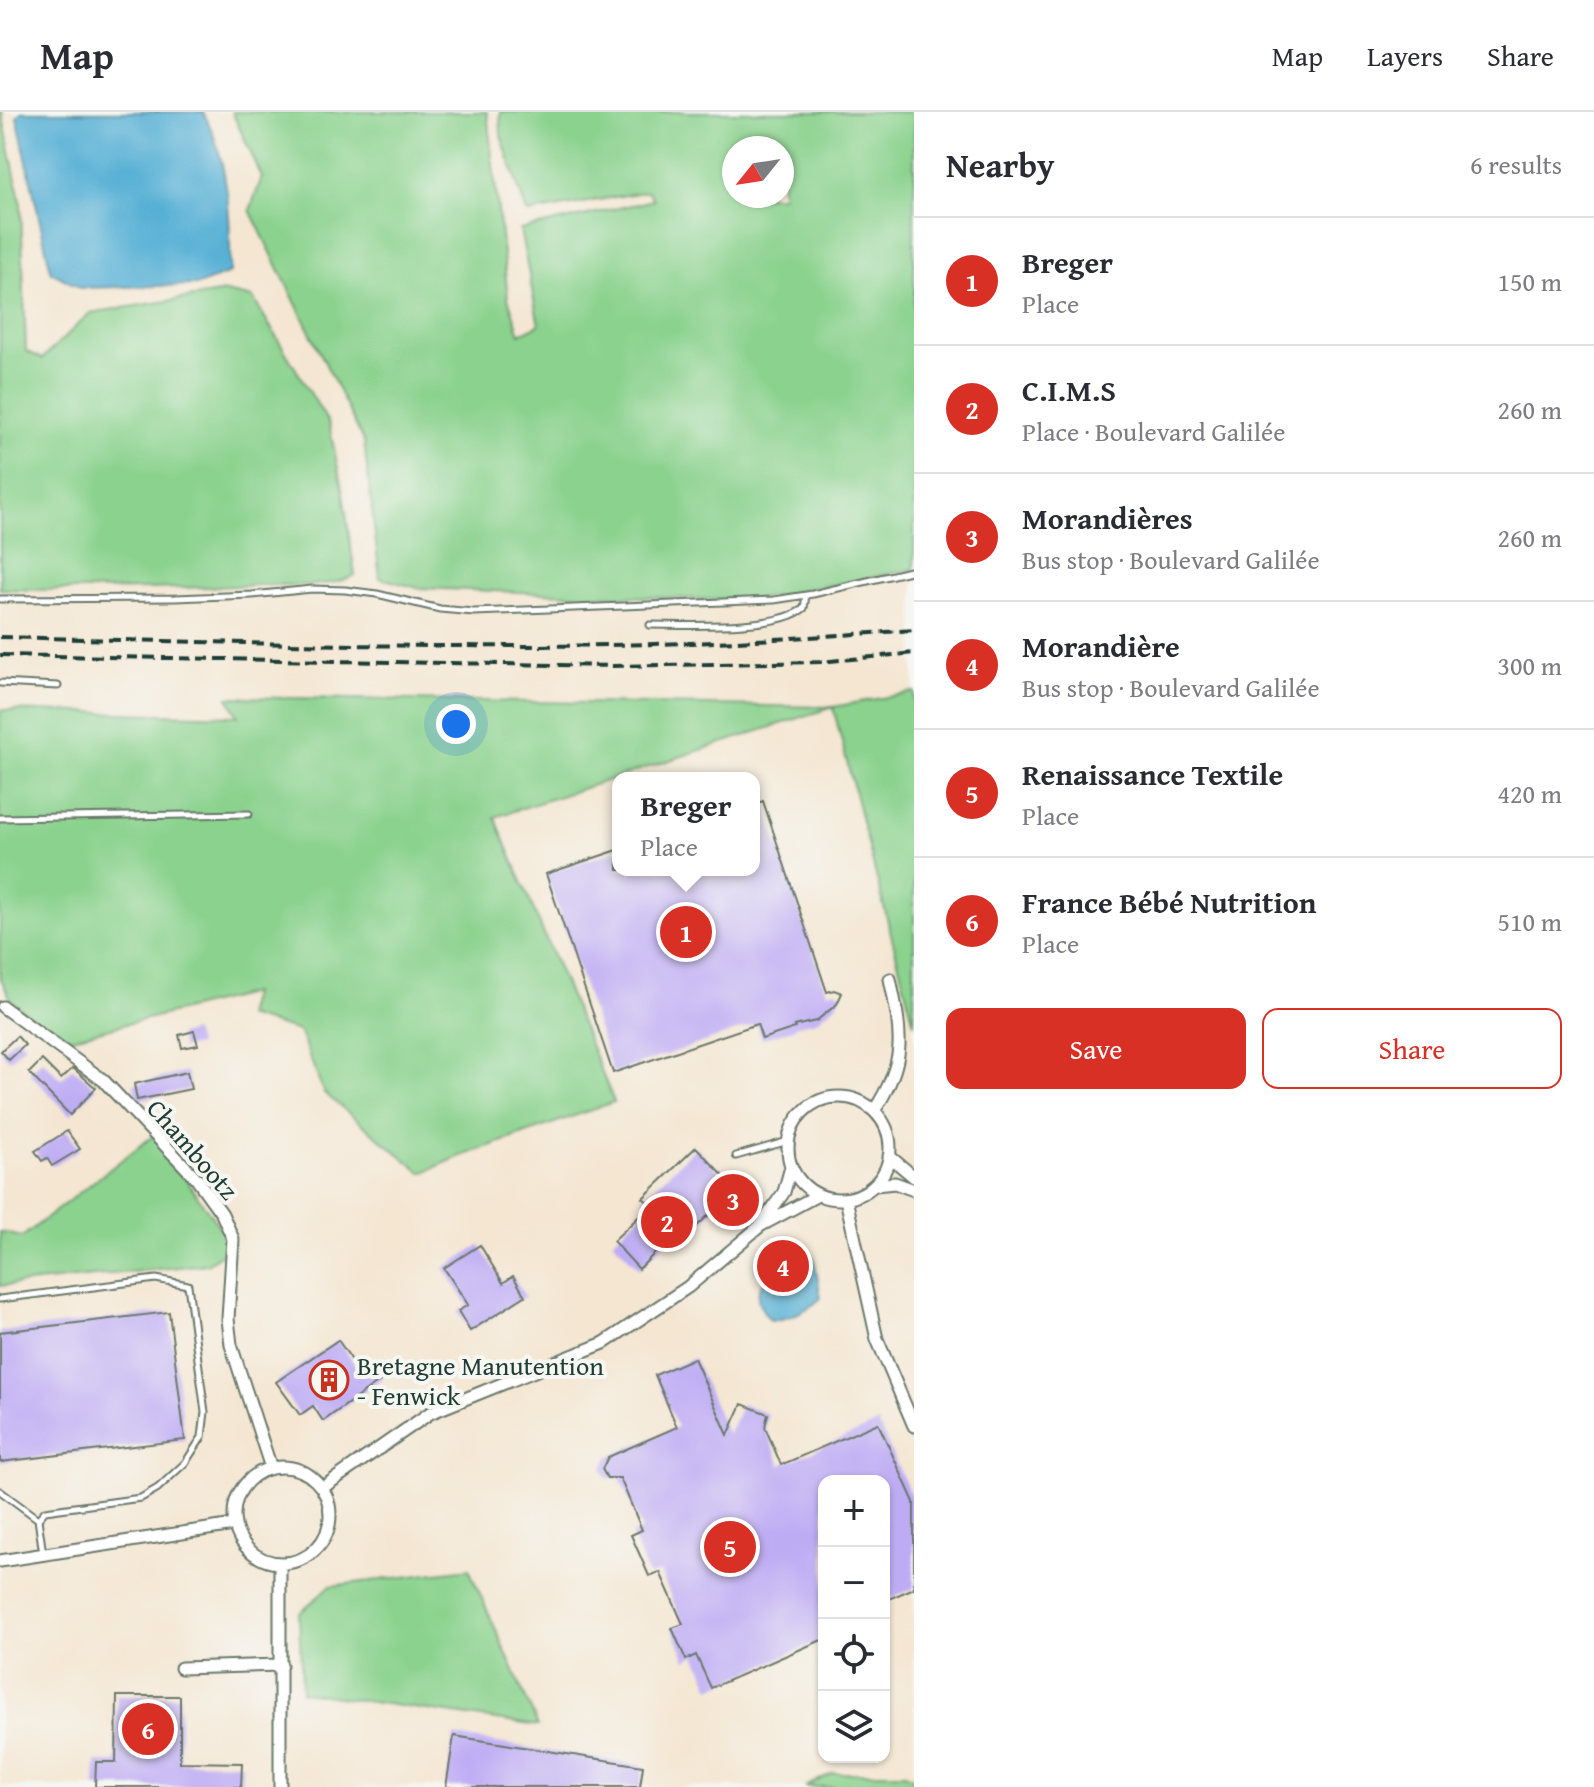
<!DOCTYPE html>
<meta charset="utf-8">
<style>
body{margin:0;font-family:"Gentium Book Plus",serif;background:#f7f7f7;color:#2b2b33}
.controls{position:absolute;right:24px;bottom:24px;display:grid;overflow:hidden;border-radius:16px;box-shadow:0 2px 6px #0004}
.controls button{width:72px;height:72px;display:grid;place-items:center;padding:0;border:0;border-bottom:2px solid #e1e1e2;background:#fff;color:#2b2b33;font:40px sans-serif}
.compass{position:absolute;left:722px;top:24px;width:72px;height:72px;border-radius:50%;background:#fff;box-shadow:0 2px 6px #0004;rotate:240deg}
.you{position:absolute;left:456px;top:612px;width:28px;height:28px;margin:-20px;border:6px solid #fff;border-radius:50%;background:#1a73e8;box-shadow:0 0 0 12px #1a73e833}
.badge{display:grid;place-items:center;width:52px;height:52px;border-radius:50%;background:#d93025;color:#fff;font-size:26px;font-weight:700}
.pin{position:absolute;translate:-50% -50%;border:4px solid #fff;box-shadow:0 2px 8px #0006}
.popup{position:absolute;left:612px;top:660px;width:148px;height:104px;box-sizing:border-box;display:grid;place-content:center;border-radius:16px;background:#fff;filter:drop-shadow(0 2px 6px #0005);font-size:26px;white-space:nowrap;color:#7c7c81}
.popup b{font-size:30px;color:#2b2b33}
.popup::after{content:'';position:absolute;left:50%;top:100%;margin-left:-16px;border:16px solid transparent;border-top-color:#fff}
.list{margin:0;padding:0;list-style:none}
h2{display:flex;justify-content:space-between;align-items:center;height:104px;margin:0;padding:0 32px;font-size:34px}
h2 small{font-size:26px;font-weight:400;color:#7c7c81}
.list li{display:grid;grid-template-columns:52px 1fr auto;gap:24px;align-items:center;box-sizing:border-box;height:128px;padding:0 32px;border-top:2px solid #e1e1e2}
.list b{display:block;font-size:30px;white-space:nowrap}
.list p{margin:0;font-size:26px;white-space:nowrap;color:#7c7c81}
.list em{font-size:26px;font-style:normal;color:#7c7c81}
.actions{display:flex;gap:16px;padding:24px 32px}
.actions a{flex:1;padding:18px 0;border:2px solid #d93025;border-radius:16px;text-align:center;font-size:28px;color:#d93025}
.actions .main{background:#d93025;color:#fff}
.icon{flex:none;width:44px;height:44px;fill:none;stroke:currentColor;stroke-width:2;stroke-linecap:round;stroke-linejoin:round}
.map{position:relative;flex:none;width:914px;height:1675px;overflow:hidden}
header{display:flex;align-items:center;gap:48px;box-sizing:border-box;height:112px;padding:0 40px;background:#fff;border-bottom:2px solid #e1e1e2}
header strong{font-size:38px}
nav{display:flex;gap:44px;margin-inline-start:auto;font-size:28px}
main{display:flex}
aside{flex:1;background:#fff}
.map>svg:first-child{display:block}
</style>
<header>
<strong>Map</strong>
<nav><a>Map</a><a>Layers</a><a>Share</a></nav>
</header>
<main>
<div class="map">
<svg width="914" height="1675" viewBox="0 0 914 1675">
<rect width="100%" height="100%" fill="#f6f6f2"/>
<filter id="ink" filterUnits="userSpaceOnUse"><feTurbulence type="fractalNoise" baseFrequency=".0125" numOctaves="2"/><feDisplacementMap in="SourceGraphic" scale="16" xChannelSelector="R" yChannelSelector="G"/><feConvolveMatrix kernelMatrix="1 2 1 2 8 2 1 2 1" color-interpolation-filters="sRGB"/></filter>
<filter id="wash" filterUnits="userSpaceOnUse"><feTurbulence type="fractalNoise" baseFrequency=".006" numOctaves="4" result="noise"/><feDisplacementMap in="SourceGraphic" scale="32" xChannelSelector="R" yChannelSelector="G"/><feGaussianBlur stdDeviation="1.8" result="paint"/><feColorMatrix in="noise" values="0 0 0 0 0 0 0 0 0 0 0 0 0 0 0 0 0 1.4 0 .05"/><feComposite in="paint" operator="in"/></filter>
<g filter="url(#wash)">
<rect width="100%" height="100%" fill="#f4e6d1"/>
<path fill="#8ad28d" stroke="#548860" stroke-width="2" fill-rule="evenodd" d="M0,0H2L21,92L26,239L42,247L90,201L226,180L253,186L329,312L343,381L355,463C332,477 286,472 258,473C172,477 86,480 0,477Z
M232,0H487L508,186L520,222L539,213L520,118L654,88L648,79L527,101L501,23L500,0H914V457L748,489L418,476L380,466L364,330L250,98L262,65ZM734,36H782V84H734Z
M914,580V912L833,595L495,705L614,990L461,1044L422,1061L324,981L299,919L246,904L252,881L62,928L12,889L0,865V598L238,604L228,585L833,595Z
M154,1023L233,1134L207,1152L0,1174V1120L22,1125Z
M469,1457L538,1614L302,1580L299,1502L330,1474Z
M833,1661H904L914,1667V1675H805Z"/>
<path fill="#57b0d5" stroke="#3b7684" stroke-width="2" d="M21,0H203C229,47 231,108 230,161L198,173L81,176L51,160L17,5Z
M807,1137L814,1146L821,1186C810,1197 785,1209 770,1208C765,1202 758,1193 758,1185C757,1169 793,1139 807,1137Z"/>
<g id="blocks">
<path fill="#bdabf4" d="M763,689L827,880L834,878L842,881L837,892L816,909L794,914L795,916L762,927L757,912L613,961L546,762L618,738V758H754V692Z
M194,919L198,933L182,936L179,923Z
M17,924L25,933L9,948L1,939Z
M42,948L61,967L73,956L96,976L70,1003L29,961Z
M187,960L191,977L137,988L134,972Z
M67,1019L80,1037L52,1054L47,1046L42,1049L35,1039Z
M696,1035L736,1077L676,1134L669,1127L639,1157L613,1129L651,1093L643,1086Z
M480,1133L503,1171L513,1164L525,1184L470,1219L458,1199L468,1193L444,1156Z
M169,1200L185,1328L0,1350V1220Z
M338,1228L360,1260L372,1252L383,1267L323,1309L313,1294L300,1303L276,1270Z
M694,1246L728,1323L742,1292L768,1302L765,1315L781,1353L878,1311L914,1390V1476L884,1489V1369H824V1527L711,1576L696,1543L686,1548L672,1516L683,1512L660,1460L649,1464L631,1423L642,1418L620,1366H607L602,1357L608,1345L677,1315L655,1263Z
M117,1584H180V1650L242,1651L241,1675H95L96,1650H116Z
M454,1624L643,1654L640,1675H446Z"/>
</g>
</g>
<g filter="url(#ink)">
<use href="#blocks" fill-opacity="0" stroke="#6a786b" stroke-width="2"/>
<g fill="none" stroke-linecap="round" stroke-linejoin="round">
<defs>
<path id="service" d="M0,487L175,486L252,483L312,477L345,478L377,482L440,497L474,500L774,488L813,482L914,458
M650,513C686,513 778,518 804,496L806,483
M0,571L58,574
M0,706L249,702
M736,1044L788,1029
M0,1187L156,1167L188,1173L205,1300L202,1325L185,1351L158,1376L141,1386L45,1399L38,1407
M0,1379L38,1407L43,1442"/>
<path id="minor" d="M3,895L103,968L196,1066L222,1102L233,1127L228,1207L231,1233L271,1356
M788 1036a51 51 0 1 1 102 0a51 51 0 1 1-102 0Z
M874,999C907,949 902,923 890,867
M889,1044L914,1065
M875,1073L895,1071L914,1078
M846,1087L877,1227L914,1314
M763,1110L784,1080L791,1055
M234 1403a48 48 0 1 1 96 0a48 48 0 1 1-96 0Z
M322,1376L430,1301L604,1231L688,1175L760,1114L818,1083
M0,1449L234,1413
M280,1452V1675
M181,1556L281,1553"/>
</defs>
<use href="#service" stroke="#6a786b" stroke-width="9"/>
<use href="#minor" stroke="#6a786b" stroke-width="15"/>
<use href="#service" stroke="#fff" stroke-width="5"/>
<use href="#minor" stroke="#fff" stroke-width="11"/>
<path stroke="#1f3d34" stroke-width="4" stroke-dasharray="12 6" stroke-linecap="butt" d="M0,525C218,530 436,538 654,532C741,530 827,524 914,518
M0,543L613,554L820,550L914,541"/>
</g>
</g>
<defs>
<symbol id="building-ring" viewBox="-11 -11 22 22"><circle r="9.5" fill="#f6f6f2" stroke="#c8321e" stroke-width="1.5"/><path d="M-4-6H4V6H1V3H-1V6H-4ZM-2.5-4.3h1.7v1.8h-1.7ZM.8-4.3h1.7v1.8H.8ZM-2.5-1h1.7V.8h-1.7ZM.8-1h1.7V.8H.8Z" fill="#c8321e"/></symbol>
</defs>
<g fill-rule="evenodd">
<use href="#building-ring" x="307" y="1246" width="44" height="44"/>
</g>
<g text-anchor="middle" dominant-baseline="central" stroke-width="8" stroke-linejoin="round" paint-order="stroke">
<g font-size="26" fill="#1f3d34" stroke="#f6f6f2">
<text transform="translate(193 1037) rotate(49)">Chambootz</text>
</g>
<g font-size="26" fill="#1f3d34" stroke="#f6f6f2" text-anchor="start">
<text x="357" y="1253">Bretagne Manutention<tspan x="357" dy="30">- Fenwick</tspan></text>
</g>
</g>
</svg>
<div class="controls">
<button>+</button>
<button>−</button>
<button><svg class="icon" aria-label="locate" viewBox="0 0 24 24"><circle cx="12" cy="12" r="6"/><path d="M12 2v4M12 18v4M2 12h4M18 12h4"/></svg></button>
<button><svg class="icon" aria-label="layers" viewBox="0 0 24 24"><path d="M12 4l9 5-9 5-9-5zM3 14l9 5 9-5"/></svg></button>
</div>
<svg class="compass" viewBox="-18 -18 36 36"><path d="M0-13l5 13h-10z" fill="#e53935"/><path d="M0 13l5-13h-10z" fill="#7c7c81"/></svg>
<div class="you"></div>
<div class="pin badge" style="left:686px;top:820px">1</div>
<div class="popup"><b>Breger</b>Place</div>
<div class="pin badge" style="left:667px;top:1110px">2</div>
<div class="pin badge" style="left:733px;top:1088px">3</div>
<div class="pin badge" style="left:783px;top:1154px">4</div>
<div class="pin badge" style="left:730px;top:1435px">5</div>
<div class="pin badge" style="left:148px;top:1617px">6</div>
</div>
<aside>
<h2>Nearby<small>6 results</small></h2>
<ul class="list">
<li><span class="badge">1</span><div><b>Breger</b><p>Place</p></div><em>150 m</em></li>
<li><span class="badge">2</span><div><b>C.I.M.S</b><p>Place · Boulevard Galilée</p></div><em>260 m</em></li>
<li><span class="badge">3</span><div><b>Morandières</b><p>Bus stop · Boulevard Galilée</p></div><em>260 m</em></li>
<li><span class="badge">4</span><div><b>Morandière</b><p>Bus stop · Boulevard Galilée</p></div><em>300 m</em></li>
<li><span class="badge">5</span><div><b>Renaissance Textile</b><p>Place</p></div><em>420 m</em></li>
<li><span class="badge">6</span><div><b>France Bébé Nutrition</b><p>Place</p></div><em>510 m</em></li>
</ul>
<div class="actions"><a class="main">Save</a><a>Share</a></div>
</aside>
</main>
